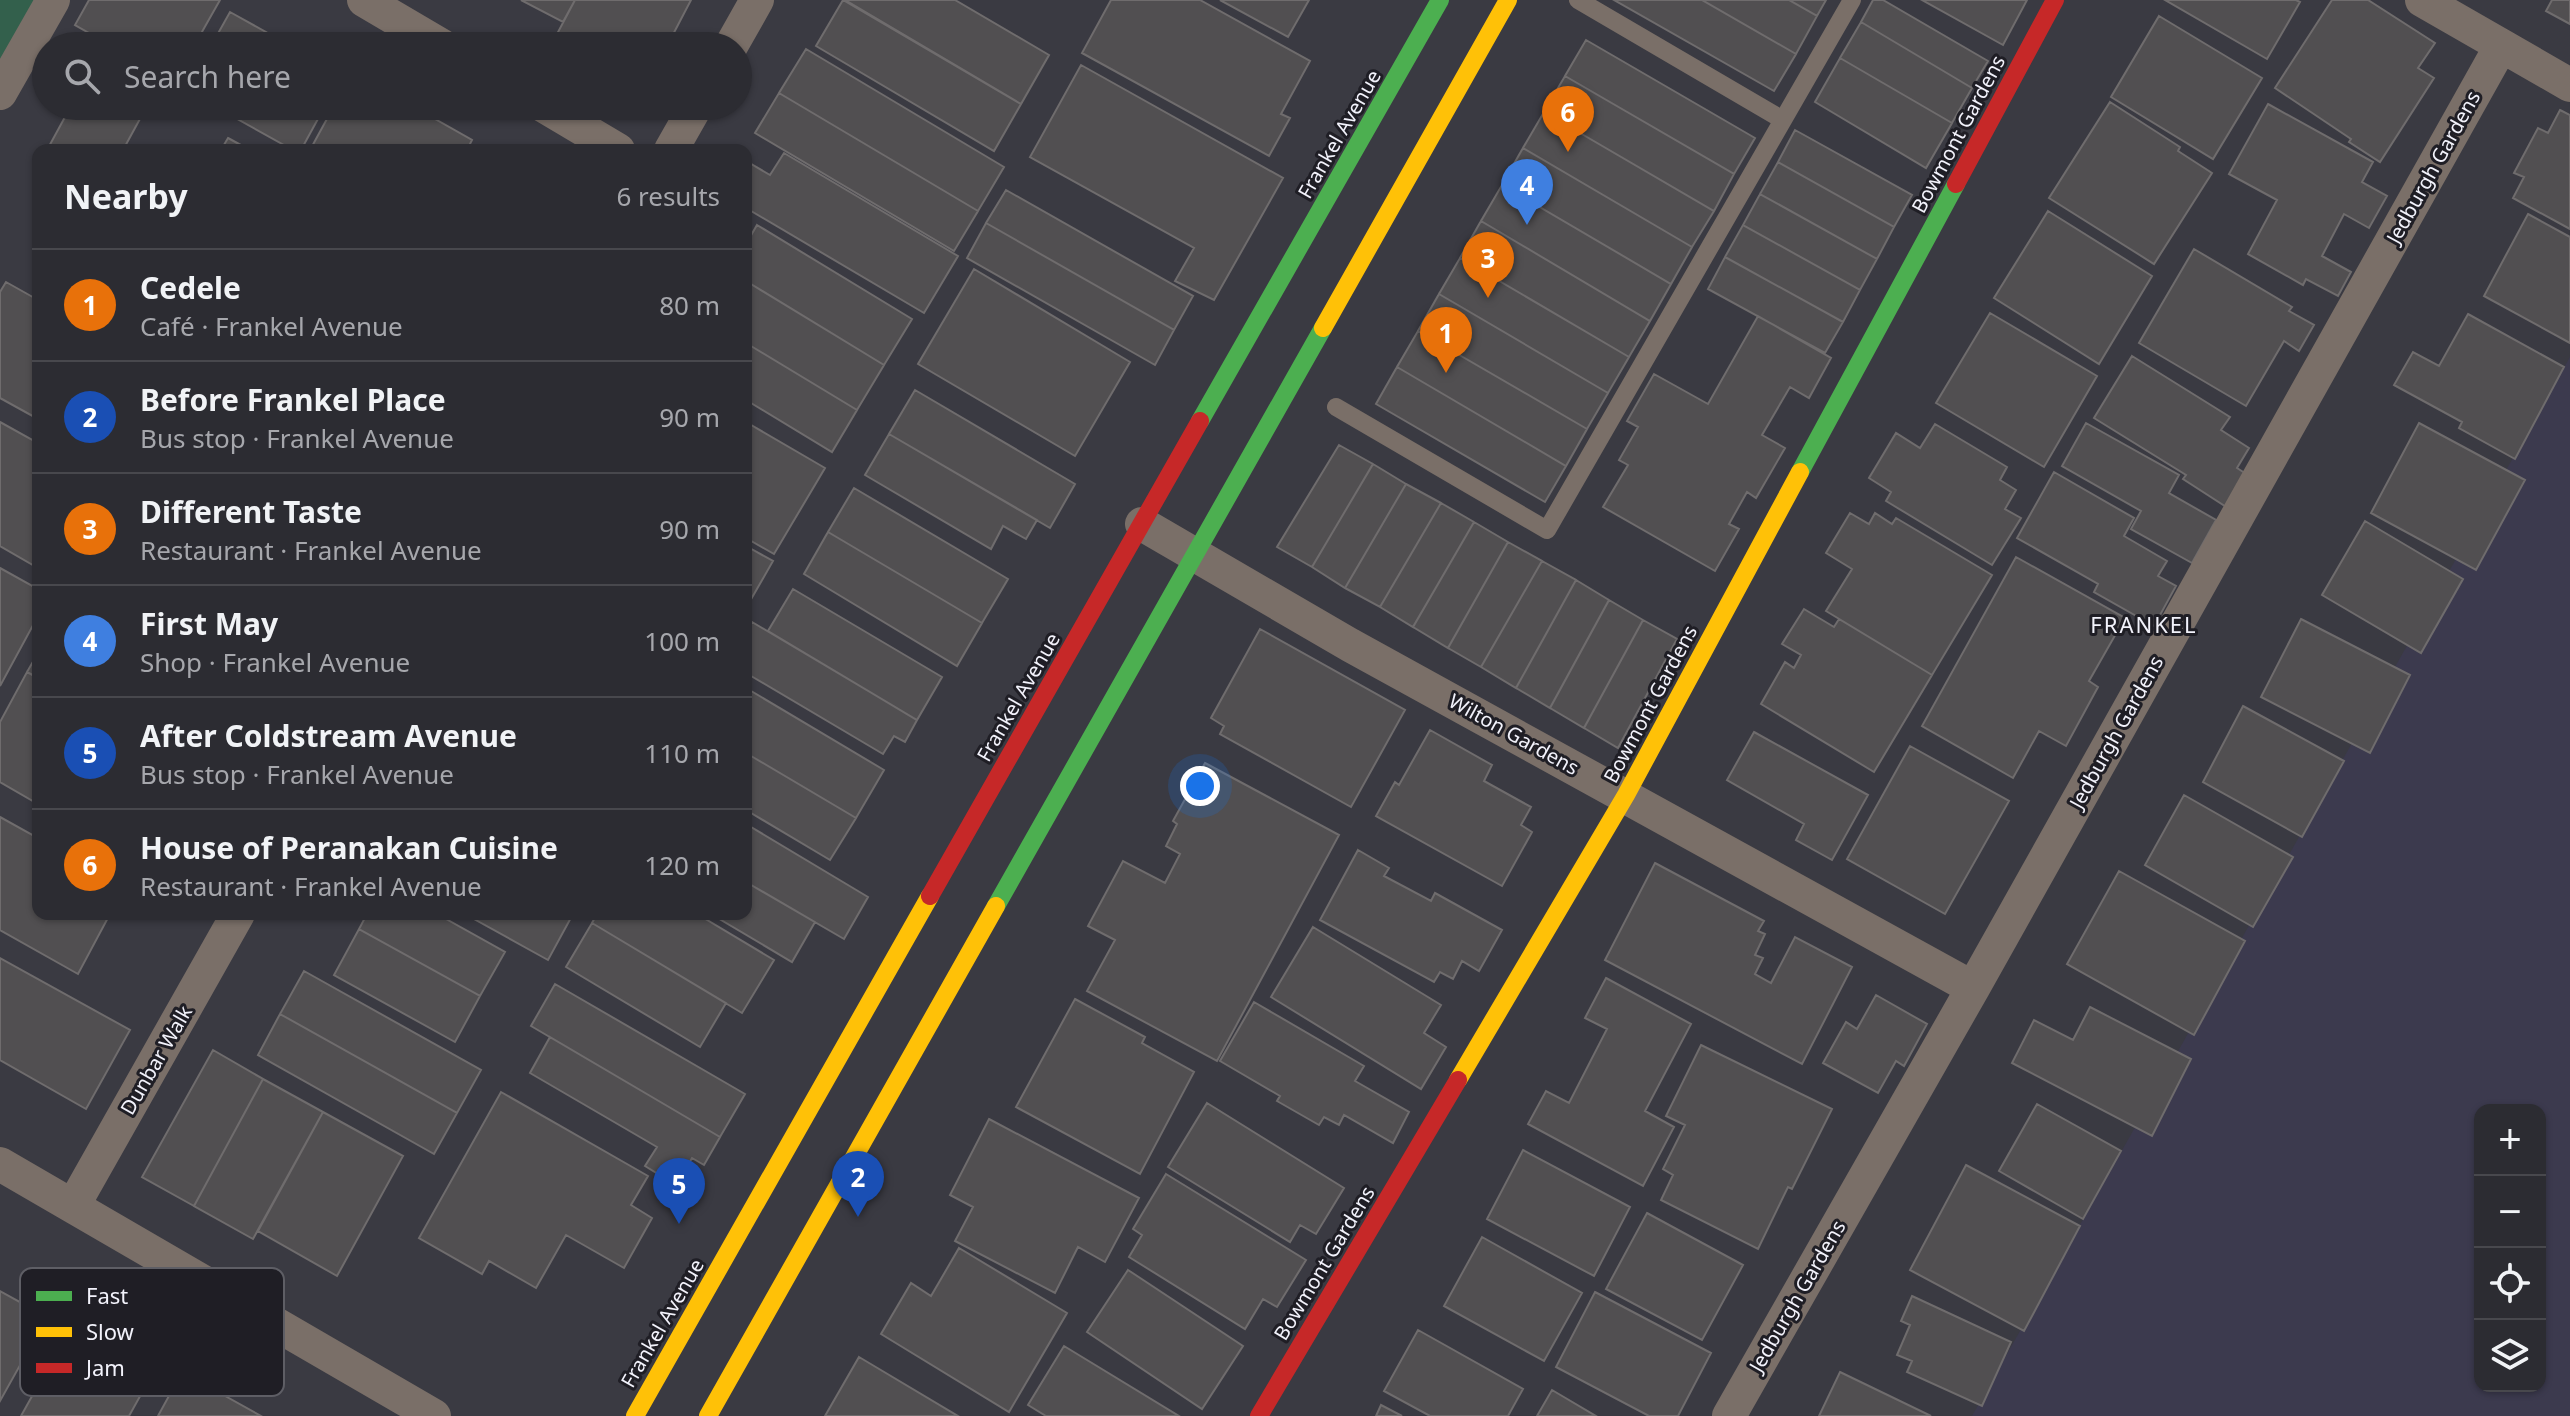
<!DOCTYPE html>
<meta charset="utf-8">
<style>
body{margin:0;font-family:"Noto Sans",sans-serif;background:#34343a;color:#f1f3f6}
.controls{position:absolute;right:24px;bottom:24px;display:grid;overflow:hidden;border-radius:16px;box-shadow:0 2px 6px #0004}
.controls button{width:72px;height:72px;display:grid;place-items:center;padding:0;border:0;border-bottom:2px solid #48484d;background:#2c2c32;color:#f1f3f6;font:40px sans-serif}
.you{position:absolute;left:1200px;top:786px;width:28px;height:28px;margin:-20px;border:6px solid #fff;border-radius:50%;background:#1a73e8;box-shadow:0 0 0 12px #1a73e833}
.badge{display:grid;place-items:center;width:52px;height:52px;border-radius:50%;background:#b2b2ba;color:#fff;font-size:26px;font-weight:700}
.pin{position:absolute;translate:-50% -66px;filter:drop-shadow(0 2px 4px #0008)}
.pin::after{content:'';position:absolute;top:42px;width:28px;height:24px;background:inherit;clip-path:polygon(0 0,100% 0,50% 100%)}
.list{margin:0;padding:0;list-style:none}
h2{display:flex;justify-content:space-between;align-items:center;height:104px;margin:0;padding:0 32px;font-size:34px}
h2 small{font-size:26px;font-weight:400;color:#a6a7ac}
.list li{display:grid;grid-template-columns:52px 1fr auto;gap:24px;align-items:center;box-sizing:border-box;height:112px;padding:0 32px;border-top:2px solid #48484d}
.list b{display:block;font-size:30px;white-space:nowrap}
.list p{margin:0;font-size:26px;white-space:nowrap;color:#a6a7ac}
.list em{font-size:26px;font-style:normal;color:#a6a7ac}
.icon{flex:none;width:44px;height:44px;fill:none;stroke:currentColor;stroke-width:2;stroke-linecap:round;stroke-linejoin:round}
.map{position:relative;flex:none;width:2570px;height:1416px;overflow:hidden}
.search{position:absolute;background:#2c2c32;box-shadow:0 2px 6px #0004;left:32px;top:32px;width:720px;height:88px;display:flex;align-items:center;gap:20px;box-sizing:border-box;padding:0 28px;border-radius:44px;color:#a6a7ac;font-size:30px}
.panel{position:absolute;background:#2c2c32;box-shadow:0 2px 6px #0004;left:32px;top:144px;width:720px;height:776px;border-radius:16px}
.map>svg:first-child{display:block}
</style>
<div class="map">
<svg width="2570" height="1416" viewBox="0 0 2570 1416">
<rect width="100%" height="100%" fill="#3a3a42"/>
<path fill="#3c3a4e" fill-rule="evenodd" d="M2570,357V1416H1972ZM2480,1110H2540V1386H2480Z"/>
<path fill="#33604c" d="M0,0H53L0,93Z"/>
<path fill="#514f51" stroke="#6f6c6d" stroke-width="2" d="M89,0H220L194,46H112L75,25Z
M521,0H575L563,22Z
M575,0H691L667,46H580L557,34Z
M843,0L1021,104L994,151L816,46Z
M845,0H955L1049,55L1021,104Z
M1111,0H1200L1310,61L1281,114L1290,118L1269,156L1082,53Z
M1220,0H1309L1288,37Z
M1614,0H1702L1796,54L1774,91Z
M1702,0H1789L1817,16L1796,54Z
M1789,0H1826L1817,16Z
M1873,0H1883L1988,61L1972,88L1861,22Z
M1922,0H2027L2003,45Z
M2165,0H2296L2300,2L2267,59Z
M2332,0H2368L2435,43L2418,68L2434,78L2380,162L2349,142L2351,139L2275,88Z
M2552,0H2570V24L2546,11Z
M230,12L291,46H211Z
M2159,16L2262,78L2213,159L2111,97Z
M1861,22L1972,88L1952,123L1840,58Z
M1586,40L1755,138L1734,174L1565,76Z
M806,49L1004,167L978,211L779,93Z
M1840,58L1952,123L1926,168L1815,102Z
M1081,65L1283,178L1214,300L1175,281L1194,248L1030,157Z
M1565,76L1734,174L1714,211L1544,112Z
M779,93L978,211L954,251L755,133Z
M2110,102L2180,147L2178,151L2212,173L2154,264L2049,198Z
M2268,104L2373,162L2362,182L2387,196L2369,228L2344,214L2322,256L2351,272L2338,296L2306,279L2303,285L2248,254L2277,200L2229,174Z
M71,106H147L123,150H47Z
M214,106H325L301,150H293Z
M334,106H412L472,140L467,150H310Z
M2560,110L2570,115V229L2513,198L2524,177L2514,173L2538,128L2548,133Z
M1544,112L1714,211L1692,247L1523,148Z
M1795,130L1912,195L1894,227L1778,162Z
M228,138L250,150H221Z
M1523,148L1692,247L1671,284L1502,185Z
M784,153L958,256L924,313L746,208V161L770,175Z
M1778,162L1894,227L1877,259L1760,194Z
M1502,185L1671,284L1650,321L1481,221Z
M1006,190L1193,296L1174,330L986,223Z
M1760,194L1877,259L1860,290L1743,225Z
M2048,211L2152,276L2099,364L1994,298Z
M2528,214L2570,237V343L2484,296Z
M1481,221L1650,321L1629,357L1460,258Z
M986,223L1174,330L1155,365L967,258Z
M757,225L912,319L884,365L746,281V244Z
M1743,225L1860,290L1843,322L1725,257Z
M2194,249L2292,307L2289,311L2314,325L2299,351L2284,341L2246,406L2139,343Z
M1725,257L1843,322L1825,353L1708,289Z
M1460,258L1629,357L1608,393L1439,294Z
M974,269L1130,362L1075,456L918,364Z
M746,281L884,365L857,410L746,343Z
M6,282L38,300V419L0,398V292Z
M1439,294L1608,393L1587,429L1418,331Z
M1990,313L2097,376L2044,467L1936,403Z
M2468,314L2564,367L2515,459L2459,428L2462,422L2394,385L2413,352L2439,366Z
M1758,316L1831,358L1809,398L1790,387L1762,435L1785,448L1756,498L1747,492L1729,524L1739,529L1715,571L1603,507L1628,465L1619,460L1638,427L1627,421L1654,374L1708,404Z
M1418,331L1587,429L1566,466L1397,367Z
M746,343L857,410L832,452L746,400Z
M2132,356L2230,417L2221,430L2249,448L2237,468L2251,477L2231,510L2183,479L2186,475L2094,418Z
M1397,367L1566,466L1545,502L1376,404Z
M915,390L1075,484L1050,528L889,434Z
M0,422L38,443V568L0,546Z
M746,422L825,468L774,554L746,538Z
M2086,423L2179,475L2169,493L2216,520L2192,563L2131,529L2141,511L2062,466Z
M2419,423L2525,480L2476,570L2371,513Z
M1935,424L2007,467L2000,480L2016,490L2005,509L2021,518L1992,565L1886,501L1891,492L1869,478L1896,433L1920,448Z
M889,434L1037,520L1026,539L1003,526L991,549L865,475Z
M1339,445L1373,464L1312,567L1277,547Z
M1373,464L1406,484L1345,588L1312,567Z
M2054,472L2134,518L2124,536L2167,561L2158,576L2176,586L2154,626L2094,592L2098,584L2017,538Z
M1406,484L1441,503L1380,607L1345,588Z
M854,488L1008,579L982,623L828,532Z
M1441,503L1474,522L1413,627L1380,607Z
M1850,513L1869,524L1875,513L1892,524L1896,518L1992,575L1932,675L1826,611L1852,569L1826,553Z
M2365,521L2463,579L2421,653L2322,595Z
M1474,522L1508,542L1448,648L1413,627Z
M828,532L982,623L957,666L804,574Z
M1508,542L1542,561L1481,667L1448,648Z
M746,546L773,561L746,608Z
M2016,557L2125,618L2089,681L2098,687L2066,746L2039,731L2013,778L1922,726Z
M1542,561L1576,580L1516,688L1481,667Z
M0,568L38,589V616L0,686Z
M1576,580L1609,600L1550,708L1516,688Z
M793,589L942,677L917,720L768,631Z
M1609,600L1643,620L1584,728L1550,708Z
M1804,609L1834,627L1839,619L1932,675L1874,772L1761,704L1785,662L1794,668L1801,655L1782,644Z
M2301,619L2410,675L2370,753L2261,697Z
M1643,620L1677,639L1618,748L1584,728Z
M752,622L917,720L905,742L894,736L883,754L746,673V633Z
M1260,629L1405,710L1351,807L1220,734L1224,726L1211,718Z
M38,653V678L27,672Z
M27,672L38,678V804L0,782V722Z
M746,688L884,770L856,818L746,753Z
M2243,706L2344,761L2302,837L2203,782Z
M1430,730L1492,765L1484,781L1531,807L1521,825L1532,832L1502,886L1376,816L1395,782L1399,785Z
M1754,732L1868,795L1832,860L1796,840L1804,824L1727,780Z
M1910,746L2009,801L1945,914L1847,859Z
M746,753L856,818L830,860L746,810Z
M1205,763L1339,835L1217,1061L1087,991L1115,940L1088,926L1123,861L1165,883L1180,854L1166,846L1177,824L1173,821Z
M2184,795L2293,857L2253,927L2145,865Z
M0,817L38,838V914H110L78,974L0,930Z
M746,824L868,897L844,939L746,882Z
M1358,850L1389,868L1384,876L1431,901L1435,893L1502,930L1479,971L1462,961L1453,979L1440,972L1434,982L1320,920Z
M1655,863L1764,921L1758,931L1765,934L1755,955L1763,958L1755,974L1771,983L1795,937L1852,967L1802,1064L1605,960Z
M2119,871L2245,941L2194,1035L2067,964Z
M746,882L815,922L792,962L711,914H746Z
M367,914H437L505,952L480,996L359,929Z
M465,914H573L548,960Z
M597,914H697L774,960L742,1013L592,923Z
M592,923L726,1003L700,1047L566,967Z
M1313,927L1441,1005L1424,1033L1446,1047L1421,1089L1271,997Z
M359,929L480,996L455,1042L334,975Z
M0,958L130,1030L86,1109L0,1060Z
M304,971L481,1070L457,1113L280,1014Z
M1606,978L1691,1024L1645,1111L1674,1127L1643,1186L1528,1124L1546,1091L1569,1103L1607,1029L1585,1018Z
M555,984L745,1094L720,1137L531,1026Z
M1876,995L1927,1024L1904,1066L1896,1061L1878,1093L1823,1063L1846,1022L1857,1029Z
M1075,999L1145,1037L1142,1043L1194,1072L1140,1174L1016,1107Z
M1254,1002L1364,1066L1355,1081L1409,1112L1393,1143L1344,1115L1339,1125L1324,1117L1319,1125L1277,1101L1280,1096L1220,1061Z
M2090,1007L2191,1059L2152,1136L2012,1063L2034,1020L2073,1040Z
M280,1014L457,1113L434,1154L258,1055Z
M550,1037L720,1137L704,1165L692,1158L676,1185L645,1166L657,1147L530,1073Z
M1701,1045L1832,1109L1792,1189L1788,1187L1758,1249L1661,1200L1673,1175L1663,1169L1685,1125L1666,1116Z
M213,1050L263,1079L194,1206L142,1177Z
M263,1079L323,1112L253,1239L194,1206Z
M501,1092L648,1176L631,1205L652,1218L624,1268L566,1235L536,1288L489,1261L482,1274L419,1238Z
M1207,1103L1344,1188L1316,1234L1300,1225L1290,1242L1168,1167Z
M2037,1104L2121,1151L2083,1219L1999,1171Z
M323,1112L403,1156L337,1276L258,1231Z
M989,1119L1139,1198L1105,1262L1078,1247L1055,1293L955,1241L973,1207L950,1195Z
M1523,1150L1630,1207L1594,1276L1487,1219Z
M1966,1165L2080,1226L2024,1331L1910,1270Z
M1166,1174L1306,1260L1277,1307L1263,1299L1245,1329L1129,1257L1142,1235L1133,1229Z
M1647,1213L1743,1265L1702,1340L1606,1289Z
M1482,1237L1582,1293L1544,1361L1444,1306Z
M959,1248L1067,1313L1009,1412L881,1334L911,1283L931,1296Z
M1128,1270L1243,1346L1202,1409L1087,1332Z
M0,1291L47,1317L0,1401Z
M1595,1292L1711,1353L1678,1416H1649L1556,1367Z
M1912,1296L2011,1342L1982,1406L1907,1372L1912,1361L1897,1355L1910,1325L1901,1321Z
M1418,1330L1523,1389L1508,1416H1430L1384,1391Z
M66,1335L148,1382L129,1416H21Z
M1064,1346L1179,1416H1046L1028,1405Z
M859,1357L958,1416H825Z
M182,1372L261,1416H158Z
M1840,1372L1931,1416H1819Z
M1552,1390L1596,1416H1537Z
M1381,1405L1402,1416H1376Z"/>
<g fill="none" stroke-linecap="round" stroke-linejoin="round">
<path stroke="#7a6f68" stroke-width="18" d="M1578,0L1783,120
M1336,407L1547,530L1852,0"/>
<path stroke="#7a6f68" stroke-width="34" d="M364,0L442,46
M2422,0L2570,85
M731,46L757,0
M0,93L53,0
M544,106L618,150
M671,150L696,106
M1142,524L1350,645L1973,988
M0,1164L434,1416
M73,1206L238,914
M1729,1416L1973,988L2501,46"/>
<path stroke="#4caf50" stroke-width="18" d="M1200,421L1440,0
M1800,472L1956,184
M996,906L1323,328"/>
<path stroke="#ffc107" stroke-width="18" d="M1323,328L1508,0
M1458,1080L1626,795L1800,472
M635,1416L930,896
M708,1416L996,906"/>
<path stroke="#c62828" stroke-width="18" d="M1956,184L2055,0
M930,896L1200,421
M1259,1416L1458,1080"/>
</g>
<g text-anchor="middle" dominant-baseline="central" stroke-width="6" stroke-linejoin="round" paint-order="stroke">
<g font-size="20" fill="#f2f2fb" stroke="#1f1e25">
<text transform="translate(1339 134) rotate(-60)">Frankel Avenue</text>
<text transform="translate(1958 134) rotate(-62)">Bowmont Gardens</text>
<text transform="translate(2433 167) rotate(-61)">Jedburgh Gardens</text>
<text transform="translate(1018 697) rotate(-60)">Frankel Avenue</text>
<text transform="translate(1650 704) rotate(-62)">Bowmont Gardens</text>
<text transform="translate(2116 732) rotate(-61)">Jedburgh Gardens</text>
<text transform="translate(1514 734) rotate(29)">Wilton Gardens</text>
<text transform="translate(156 1060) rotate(-60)">Dunbar Walk</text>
<text transform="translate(1324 1263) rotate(-59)">Bowmont Gardens</text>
<text transform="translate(1797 1296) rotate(-60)">Jedburgh Gardens</text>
<text transform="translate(662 1323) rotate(-60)">Frankel Avenue</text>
</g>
<g font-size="22" letter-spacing="2" fill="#f2f2fb" stroke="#1f1e25">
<text x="2144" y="624">FRANKEL</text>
</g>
</g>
<rect x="20" y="1268" width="264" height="128" rx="12" fill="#1f1e25" stroke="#5e5e65" stroke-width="2"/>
<rect x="36" y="1291" width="36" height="10" fill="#4caf50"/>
<rect x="36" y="1327" width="36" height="10" fill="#ffc107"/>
<rect x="36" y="1363" width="36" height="10" fill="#c62828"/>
<g font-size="22" fill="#f2f2fb">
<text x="86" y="1304">Fast</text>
<text x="86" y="1340">Slow</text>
<text x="86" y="1376">Jam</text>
</g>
</svg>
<div class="controls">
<button>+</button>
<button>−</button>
<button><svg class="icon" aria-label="locate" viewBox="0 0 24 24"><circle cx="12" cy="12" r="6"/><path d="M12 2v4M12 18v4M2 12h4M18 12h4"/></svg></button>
<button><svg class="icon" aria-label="layers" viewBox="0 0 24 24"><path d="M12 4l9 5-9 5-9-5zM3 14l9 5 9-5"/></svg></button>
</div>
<div class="you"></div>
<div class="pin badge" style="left:1446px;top:373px;background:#e8710a">1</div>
<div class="pin badge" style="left:858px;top:1217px;background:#1a4fb4">2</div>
<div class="pin badge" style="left:1488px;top:298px;background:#e8710a">3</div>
<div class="pin badge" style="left:1527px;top:225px;background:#3f7fe0">4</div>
<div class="pin badge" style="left:679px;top:1224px;background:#1a4fb4">5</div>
<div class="pin badge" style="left:1568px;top:152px;background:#e8710a">6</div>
<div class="search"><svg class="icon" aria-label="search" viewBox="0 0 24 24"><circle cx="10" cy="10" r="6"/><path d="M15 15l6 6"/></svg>Search here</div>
<section class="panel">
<h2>Nearby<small>6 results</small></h2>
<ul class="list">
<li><span class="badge" style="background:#e8710a">1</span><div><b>Cedele</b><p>Café · Frankel Avenue</p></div><em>80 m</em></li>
<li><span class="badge" style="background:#1a4fb4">2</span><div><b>Before Frankel Place</b><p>Bus stop · Frankel Avenue</p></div><em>90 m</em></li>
<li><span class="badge" style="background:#e8710a">3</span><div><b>Different Taste</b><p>Restaurant · Frankel Avenue</p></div><em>90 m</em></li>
<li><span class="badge" style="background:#3f7fe0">4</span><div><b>First May</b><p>Shop · Frankel Avenue</p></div><em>100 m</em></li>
<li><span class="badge" style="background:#1a4fb4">5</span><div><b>After Coldstream Avenue</b><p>Bus stop · Frankel Avenue</p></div><em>110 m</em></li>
<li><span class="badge" style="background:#e8710a">6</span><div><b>House of Peranakan Cuisine</b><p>Restaurant · Frankel Avenue</p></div><em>120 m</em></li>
</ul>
</section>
</div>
